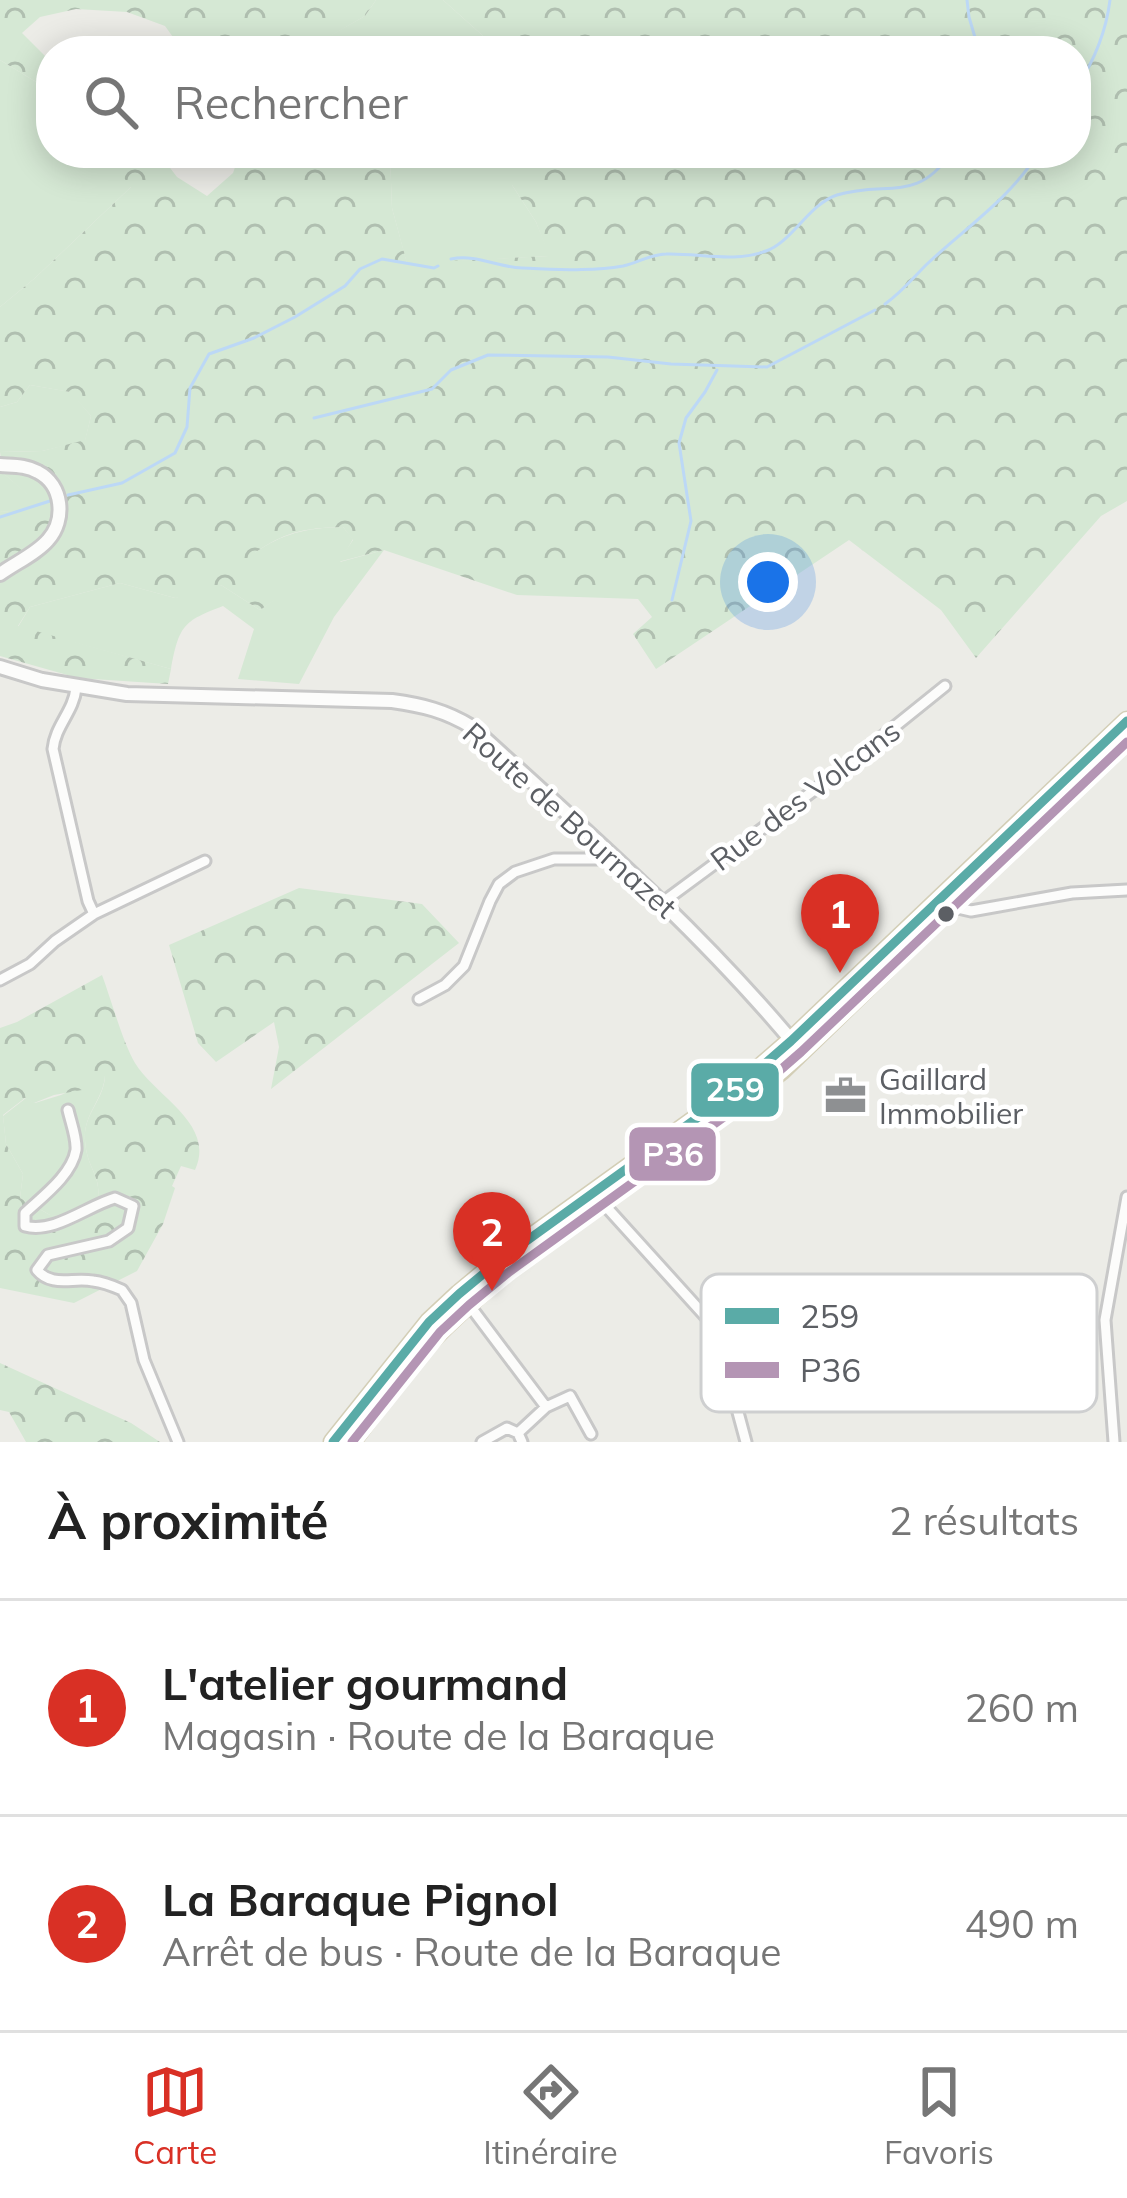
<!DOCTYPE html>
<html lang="fr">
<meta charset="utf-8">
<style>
body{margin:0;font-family:Mulish,sans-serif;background:#f6f6f6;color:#222}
.you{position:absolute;left:768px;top:582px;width:42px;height:42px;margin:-30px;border:9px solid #fff;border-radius:50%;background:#1a73e8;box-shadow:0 0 0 18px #1a73e833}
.badge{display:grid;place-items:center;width:78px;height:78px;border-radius:50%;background:#d93025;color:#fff;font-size:39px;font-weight:700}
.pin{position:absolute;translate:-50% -99px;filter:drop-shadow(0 3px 6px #0008)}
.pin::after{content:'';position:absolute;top:63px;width:42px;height:36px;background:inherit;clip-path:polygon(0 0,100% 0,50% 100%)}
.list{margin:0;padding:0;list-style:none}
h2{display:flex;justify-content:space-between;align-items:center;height:156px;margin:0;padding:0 48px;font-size:51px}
h2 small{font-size:39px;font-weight:400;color:#767676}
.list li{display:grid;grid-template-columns:78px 1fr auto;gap:36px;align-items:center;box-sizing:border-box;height:216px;padding:0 48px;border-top:3px solid #e0e0e0}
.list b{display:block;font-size:45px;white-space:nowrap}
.list p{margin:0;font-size:39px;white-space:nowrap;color:#767676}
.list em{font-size:39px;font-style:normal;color:#767676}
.icon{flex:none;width:66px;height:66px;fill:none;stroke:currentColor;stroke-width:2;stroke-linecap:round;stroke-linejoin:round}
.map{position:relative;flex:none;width:1127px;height:1442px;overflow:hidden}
.search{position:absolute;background:#fff;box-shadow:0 6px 30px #0003;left:36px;right:36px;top:36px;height:132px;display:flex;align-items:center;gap:30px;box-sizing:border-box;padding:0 42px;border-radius:48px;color:#767676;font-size:45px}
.sheet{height:588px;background:#fff}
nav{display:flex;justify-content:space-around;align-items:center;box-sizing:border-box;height:168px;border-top:3px solid #e0e0e0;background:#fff;font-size:33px;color:#767676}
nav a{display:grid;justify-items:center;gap:6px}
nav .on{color:#d93025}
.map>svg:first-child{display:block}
</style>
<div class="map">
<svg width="1127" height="1442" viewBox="0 0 1127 1442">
<defs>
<pattern id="forest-crowns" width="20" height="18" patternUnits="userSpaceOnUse" patternTransform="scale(3)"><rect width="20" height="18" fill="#d5e8d4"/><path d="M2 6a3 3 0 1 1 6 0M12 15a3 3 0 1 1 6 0" fill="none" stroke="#b0bfb0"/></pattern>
</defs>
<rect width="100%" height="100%" fill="#ecece7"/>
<path fill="#d5e8d4" d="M376,0H443L500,51H325L324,39L365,16Z
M0,60L51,91V153H105L132,186L35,278L0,307Z
M387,153H512V185L536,222L550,256L407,264L392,208L390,156Z
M30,385L71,392L91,416L85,441L42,451L0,452V407L17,402Z
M0,457L3,473L31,497V510L0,512Z
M343,527L353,539L340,562L384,550L334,617L299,684L238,679L254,629L223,606C183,621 179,626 171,669L18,627L30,607L120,583L175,598L221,585L260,610L274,600L243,561C278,535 300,528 343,527Z
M105,1075C104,1099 83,1114 85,1140C87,1175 108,1176 93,1216L50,1215L20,1198L23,1174L6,1144L3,1116L26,1098L35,1103L61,1095Z"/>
<path fill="url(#forest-crowns)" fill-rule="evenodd" d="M0,0H376L365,16L325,39V51H183L165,26L127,12L76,9L40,17L22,33L51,62V91L0,60Z
M443,0H1127V501L1101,516L976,658L941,610L849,540L656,669L633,634L652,617L638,599L517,595L384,550L338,562L353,540L343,527C298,528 279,534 244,561L275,600L260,610L221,585L207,594L175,598L120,583L30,607L18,626L171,669L168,684L78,678L0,656V512L31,509L30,497L3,473L0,452L42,451L85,440L91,416L70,392L30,385L17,402L0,407V307L35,278L131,187L105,153H164L161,156L177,177L207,196L233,173L240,153H387L390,155L392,208L407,263L549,256L536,222L512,185V153H1076V51H500Z
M299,888L422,904L459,943L271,1089L279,1047L274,1022L216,1062L198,1043L169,945Z
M102,975C111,999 123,1043 135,1063C156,1097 216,1124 195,1170L181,1166L172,1186L175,1188L163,1224L137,1271L74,1303L0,1288V1028L17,1022ZM105,1076C104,1100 83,1114 85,1140C87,1175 108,1176 93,1216L50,1215L20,1198L23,1174L6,1144L3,1115L25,1098L34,1103L54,1095L82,1090Z
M0,1363L131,1423L160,1442H26L9,1412L0,1410Z"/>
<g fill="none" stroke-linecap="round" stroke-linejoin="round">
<path stroke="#bcd8f6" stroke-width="3" d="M967,0L969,17L979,51
M1076,89C1094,61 1106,33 1110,0
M451,259C477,254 496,267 522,268C554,269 591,272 623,266C637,263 651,254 666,254C700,253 734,263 766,251C792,242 809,204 837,195C887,180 916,204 951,153
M885,304C901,293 912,279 926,265C964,229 1010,199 1038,153
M314,418L432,389L451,370L488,355L608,357L671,364L767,367L875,310
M68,495L122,483L175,453L187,427L190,388L209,354L254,338L295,317L345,286L360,269L382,259L434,268L438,266
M0,517L50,501
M672,600L691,521L679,443L686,418L705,392L717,370"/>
<defs>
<path id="minor" d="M663,902L832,777L945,686
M949,906L971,911L1072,893L1127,890
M94,914L205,861
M0,980L30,964L55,941L94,914L88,901L53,749C55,726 74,711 76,688
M419,999L445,985L464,966L490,901L499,884L515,872L554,859H617
M68,1110C71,1123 77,1138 76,1150C72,1175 42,1197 25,1213V1226C54,1234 87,1206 115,1198L133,1206L128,1228L109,1241L48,1255L37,1270C52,1288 73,1277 93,1281C103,1282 113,1286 122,1290L131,1303L144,1360L178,1442
M601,1201L715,1327L746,1442
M467,1302L546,1407
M482,1442L507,1428L518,1433
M522,1442L518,1433L546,1407L570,1396L591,1434
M1114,1442L1105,1320L1127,1197"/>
<path id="tertiary" d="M0,465C13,466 26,465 38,472C63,485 66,520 48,540C36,554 15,563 0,574
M0,667L42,680L127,694L392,701C422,705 446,711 472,727C584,829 699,929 796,1046"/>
<path id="primary" d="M333,1442L429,1322L459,1294L500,1260L729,1095L791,1041L1127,721
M351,1442C381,1403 409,1361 444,1327C543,1230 672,1157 782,1070L1127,735"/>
</defs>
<use href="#minor" stroke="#c8c8c8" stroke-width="15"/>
<use href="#tertiary" stroke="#c8c8c8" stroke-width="18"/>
<use href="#primary" stroke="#d3ceb6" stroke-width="21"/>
<use href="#minor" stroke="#fcfcfb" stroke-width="9"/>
<use href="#tertiary" stroke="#fcfcfb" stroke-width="12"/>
<use href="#primary" stroke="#f3f2e8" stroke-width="15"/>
<defs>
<path id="bus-1" d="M333,1442L429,1322L459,1294L500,1260L729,1095L791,1041L1127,721"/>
<path id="bus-2" d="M352,1442L440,1332L469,1305L509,1272L739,1106L801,1052L1127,742"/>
</defs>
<use href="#bus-1" stroke="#fff" stroke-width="18"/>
<use href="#bus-2" stroke="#fff" stroke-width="18"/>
<use href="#bus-1" stroke="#5aaba7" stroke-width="9"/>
<use href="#bus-2" stroke="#b495b4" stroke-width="9"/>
</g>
<defs>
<symbol id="office-bare" viewBox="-9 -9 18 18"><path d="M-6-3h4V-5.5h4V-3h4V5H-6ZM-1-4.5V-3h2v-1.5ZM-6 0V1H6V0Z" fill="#8e9092" stroke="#fff" stroke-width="2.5" paint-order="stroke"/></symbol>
</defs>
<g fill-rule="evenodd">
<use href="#office-bare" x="816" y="1066" width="59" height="59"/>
</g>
<circle fill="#5c5f64" stroke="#fff" stroke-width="4.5" cx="946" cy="914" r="10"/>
<g text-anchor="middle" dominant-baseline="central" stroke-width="9" stroke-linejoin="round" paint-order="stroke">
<g font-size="30" fill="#5c5f64" stroke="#fff">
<text transform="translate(805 795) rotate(-37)">Rue des Volcans</text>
<text transform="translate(570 820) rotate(42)">Route de Bournazet</text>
</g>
<g font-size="30" fill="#5c5f64" stroke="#fff" text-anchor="start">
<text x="879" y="1079">Gaillard<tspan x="879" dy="34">Immobilier</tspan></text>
</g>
</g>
<rect x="701" y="1274" width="396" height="138" rx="18" fill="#fff" stroke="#cecfd0" stroke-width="3"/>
<rect x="725" y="1308" width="54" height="16" fill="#5aaba7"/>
<rect x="725" y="1362" width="54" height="16" fill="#b495b4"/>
<g font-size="33" fill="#5c5f64">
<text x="800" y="1328">259</text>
<text x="800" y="1382">P36</text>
</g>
<g stroke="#fff" stroke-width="4.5">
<rect x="689" y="1061" width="92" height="58" rx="12" fill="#5aaba7"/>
<rect x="627" y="1125" width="91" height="58" rx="12" fill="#b495b4"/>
</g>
<g font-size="33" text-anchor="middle" font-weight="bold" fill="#fff">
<text x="735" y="1101">259</text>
<text x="673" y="1166">P36</text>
</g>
</svg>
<div class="you"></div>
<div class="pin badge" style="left:840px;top:973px">1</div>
<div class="pin badge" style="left:492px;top:1291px">2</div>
<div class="search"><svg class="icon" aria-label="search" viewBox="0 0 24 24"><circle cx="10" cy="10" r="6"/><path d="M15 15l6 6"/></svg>Rechercher</div>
</div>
<section class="sheet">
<h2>À proximité<small>2 résultats</small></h2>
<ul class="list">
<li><span class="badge">1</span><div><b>L'atelier gourmand</b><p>Magasin · Route de la Baraque</p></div><em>260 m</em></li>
<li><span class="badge">2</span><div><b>La Baraque Pignol</b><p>Arrêt de bus · Route de la Baraque</p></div><em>490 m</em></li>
</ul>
</section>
<nav>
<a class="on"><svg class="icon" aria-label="map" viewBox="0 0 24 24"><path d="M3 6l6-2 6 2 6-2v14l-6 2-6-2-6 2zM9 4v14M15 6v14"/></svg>Carte</a>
<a><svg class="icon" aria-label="directions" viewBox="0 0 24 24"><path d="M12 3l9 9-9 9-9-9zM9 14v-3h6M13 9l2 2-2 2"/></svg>Itinéraire</a>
<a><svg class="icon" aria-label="saved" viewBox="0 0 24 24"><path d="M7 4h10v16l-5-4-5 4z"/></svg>Favoris</a>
</nav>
